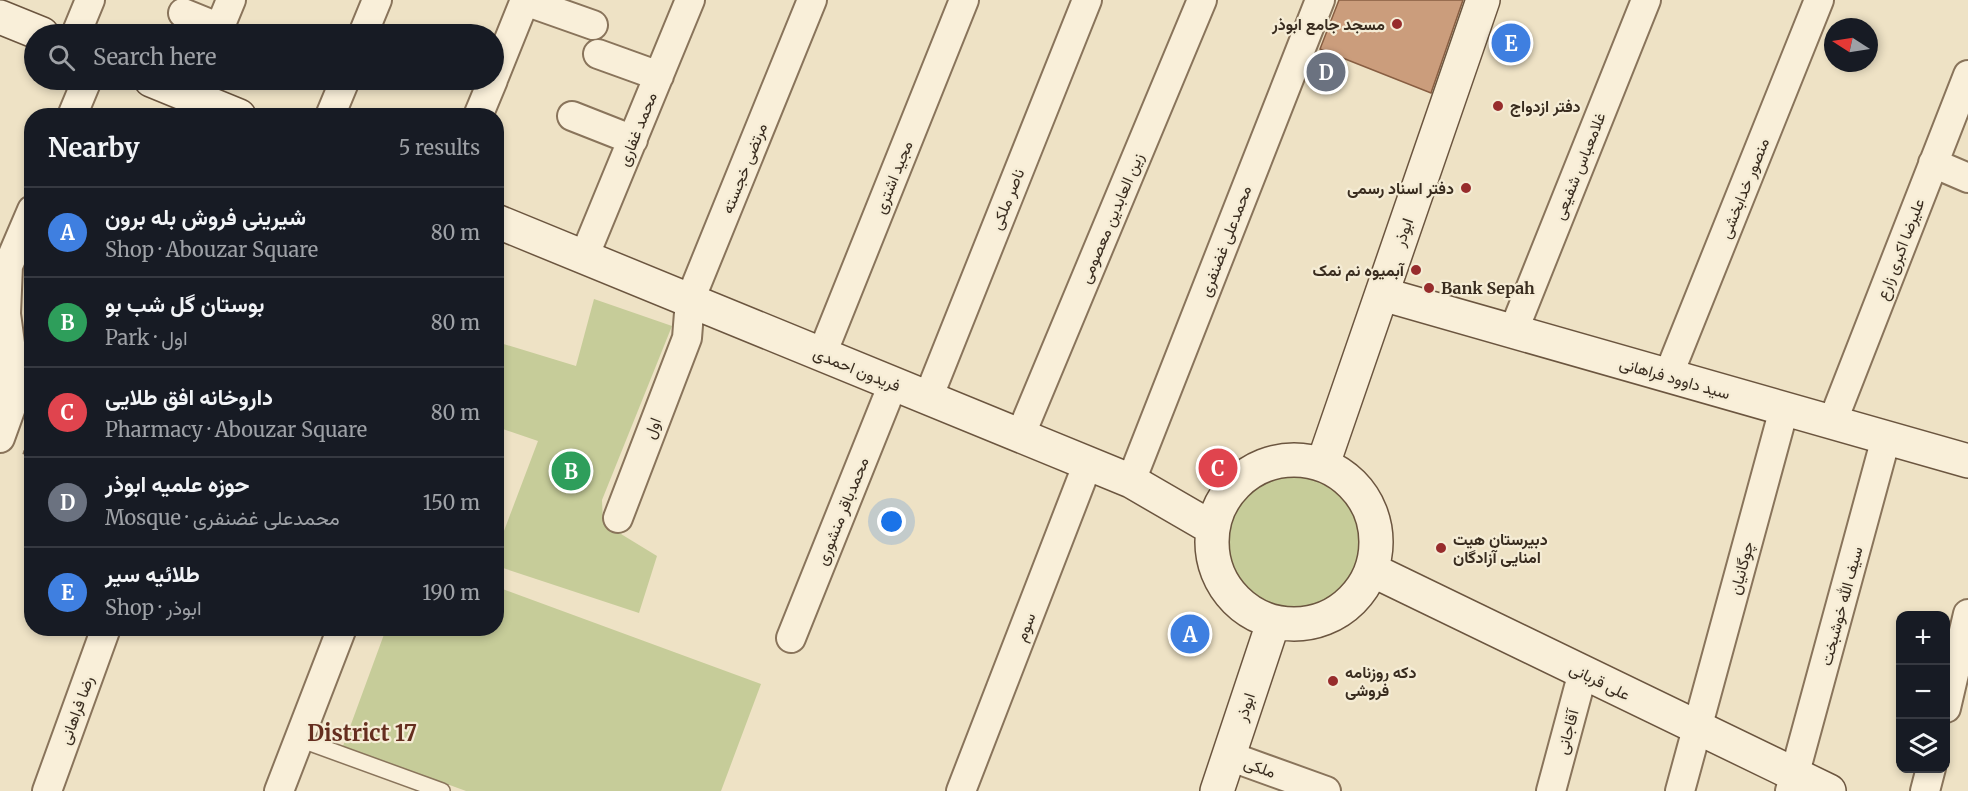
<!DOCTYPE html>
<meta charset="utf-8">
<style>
body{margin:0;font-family:Merriweather,Vazirmatn,serif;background:#20242c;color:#f1f3f6}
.controls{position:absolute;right:18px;bottom:18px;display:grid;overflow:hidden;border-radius:12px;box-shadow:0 3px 9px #0003}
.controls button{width:54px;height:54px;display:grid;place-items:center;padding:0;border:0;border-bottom:2px solid #363941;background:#171b24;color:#f1f3f6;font:30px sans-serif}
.compass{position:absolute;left:1824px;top:18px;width:54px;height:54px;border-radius:50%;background:#171b24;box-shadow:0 3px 9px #0003;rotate:282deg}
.you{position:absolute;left:892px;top:522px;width:21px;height:21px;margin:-15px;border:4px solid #fff;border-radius:50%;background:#1a73e8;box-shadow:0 0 0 9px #1a73e833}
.badge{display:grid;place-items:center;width:39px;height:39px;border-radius:50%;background:#b45309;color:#fff;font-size:20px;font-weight:700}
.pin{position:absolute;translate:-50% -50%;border:3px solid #fff;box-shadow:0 2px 6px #0006}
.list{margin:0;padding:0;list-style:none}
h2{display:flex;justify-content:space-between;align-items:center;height:78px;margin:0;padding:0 24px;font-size:26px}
h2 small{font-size:20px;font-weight:400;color:#9ea1a6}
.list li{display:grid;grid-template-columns:39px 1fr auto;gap:18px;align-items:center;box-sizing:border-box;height:90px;padding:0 24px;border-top:2px solid #363941}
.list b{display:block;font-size:22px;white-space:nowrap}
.list p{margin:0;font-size:20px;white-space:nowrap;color:#9ea1a6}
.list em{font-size:20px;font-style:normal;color:#9ea1a6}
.icon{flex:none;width:33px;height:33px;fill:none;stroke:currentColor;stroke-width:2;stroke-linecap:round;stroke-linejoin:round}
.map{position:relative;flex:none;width:1968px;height:791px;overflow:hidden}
.search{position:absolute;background:#171b24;box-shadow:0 3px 9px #0003;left:24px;top:24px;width:480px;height:66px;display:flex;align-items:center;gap:15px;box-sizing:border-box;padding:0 21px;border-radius:33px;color:#9ea1a6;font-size:22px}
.panel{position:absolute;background:#171b24;box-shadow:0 3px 9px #0003;left:24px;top:108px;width:480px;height:528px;border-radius:24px}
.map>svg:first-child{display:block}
</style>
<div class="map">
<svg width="1968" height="791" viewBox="0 0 1968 791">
<rect width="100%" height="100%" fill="#eee2c5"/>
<path fill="#c6cc99" d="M594,299L672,326L602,500L603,523L657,556L639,613L497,566L496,552L538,441L497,427V342L576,366Z
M1219 542a73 73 0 1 1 146 0a73 73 0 1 1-146 0Z
M497,587L761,684L721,791H466L343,746L386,629L496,628Z"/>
<path fill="#cb9d7c" stroke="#885e42" stroke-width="1.5" d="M1339,0H1463L1431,93L1320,49Z"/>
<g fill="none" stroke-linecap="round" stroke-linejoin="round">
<defs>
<path id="lane" d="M299,739L442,791"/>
<path id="street" d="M525,1L593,25
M183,13L220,28
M76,34L90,0
M217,34L231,0
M363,34L377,0
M598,54L659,76
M494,77L525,0
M72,116L87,80
M330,116L345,80
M478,116L493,80
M572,116L633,140
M1933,163L1968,178
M584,257L690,0
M1513,332L1646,0
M822,354L964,0
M1668,376L1819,0
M928,398L1087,0
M1832,423L1968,75
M1020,436L1202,0
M0,438L13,402L12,358L6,314L8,266L32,210
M1131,481L1320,0
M618,518L687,338L690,300L812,0
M791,638L893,384
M1946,708L1968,614
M1229,756L1326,791
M47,791L106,628
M279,791L342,628
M961,791L1088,463
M1551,791L1583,672
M1680,791L1784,409
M1790,791L1886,438
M1925,791L1931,768"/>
<path id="secondary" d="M0,17L42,34
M151,80L239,116
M496,221L1131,481L1212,528
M1382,294L1968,461
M1212 542a82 82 0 1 1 164 0a82 82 0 1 1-164 0Z
M1323,464L1483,0
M1372,570L1829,791
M1217,791L1273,623"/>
</defs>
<use href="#lane" stroke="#89745b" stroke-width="18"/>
<use href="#street" stroke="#89745b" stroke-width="32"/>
<use href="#secondary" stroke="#6b553f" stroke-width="36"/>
<path stroke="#89745b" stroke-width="4" stroke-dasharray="4.5 3" stroke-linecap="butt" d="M23,452L32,455"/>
<use href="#lane" stroke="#f9efd9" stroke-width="15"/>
<use href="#street" stroke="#f9efd9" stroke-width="28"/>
<use href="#secondary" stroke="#f9efd9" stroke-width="33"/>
</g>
<g fill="#972c2c" stroke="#f5ecd5" stroke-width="2">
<circle cx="1397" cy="24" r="6"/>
<circle cx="1498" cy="106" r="6"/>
<circle cx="1466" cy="188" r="6"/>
<circle cx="1416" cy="270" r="6"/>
<circle cx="1429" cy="288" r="6"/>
<circle cx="1441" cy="548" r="6"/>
<circle cx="1333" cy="681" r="6"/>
</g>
<g text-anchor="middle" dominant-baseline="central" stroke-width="4.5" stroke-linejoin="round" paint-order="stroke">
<g font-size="16" font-weight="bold" fill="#392c1f" stroke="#f5ecd5" text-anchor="start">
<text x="1385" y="24" text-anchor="end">مسجد جامع ابوذر</text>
<text x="1510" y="106">دفتر ازدواج</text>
<text x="1454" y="188" text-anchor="end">دفتر اسناد رسمی</text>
<text x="1404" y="270" text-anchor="end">آبمیوه نم نمک</text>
<text x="1441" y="288">Bank Sepah</text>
<text x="1453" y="539">دبیرستان هیت<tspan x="1453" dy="18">امنایی آزادگان</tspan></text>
<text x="1345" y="672">دکه روزنامه<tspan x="1345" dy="18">فروشی</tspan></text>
</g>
<g font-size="16" fill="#392c1f" stroke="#f5ecd5">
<text transform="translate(637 129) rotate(-68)">محمد غفاری</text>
<text transform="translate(1579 166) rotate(-68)">غلامعباس شفیعی</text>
<text transform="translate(744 168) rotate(-68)">مرتضی خجسته</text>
<text transform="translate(893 177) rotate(-68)">مجید اشتری</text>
<text transform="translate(1744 188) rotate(-68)">منصور خدابخشی</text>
<text transform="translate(1007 199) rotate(-68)">ناصر ملکی</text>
<text transform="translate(1111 218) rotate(-67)">زین العابدین معصومی</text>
<text transform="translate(1403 232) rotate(-71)">ابوذر</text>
<text transform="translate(1225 241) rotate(-69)">محمدعلی غضنفری</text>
<text transform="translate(1900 249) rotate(-69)">علیرضا اکبری زارع</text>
<text transform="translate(857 369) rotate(22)">فریدون احمدی</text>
<text transform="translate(1675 378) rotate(16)">سید داوود فراهانی</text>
<text transform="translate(652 428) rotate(-69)">اول</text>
<text transform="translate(842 511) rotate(-68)">محمدباقر منشوری</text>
<text transform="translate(1741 568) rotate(-75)">چوگانیان</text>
<text transform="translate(1841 606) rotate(-75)">سیف الله خوشبخت</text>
<text transform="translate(1025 627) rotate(-69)">سوم</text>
<text transform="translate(1600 681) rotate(26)">علی قربانی</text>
<text transform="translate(1245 707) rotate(-72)">ابوذر</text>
<text transform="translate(76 710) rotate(-70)">رضا فراهانی</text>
<text transform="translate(1567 732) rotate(-75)">آقاجانی</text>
<text transform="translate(1260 767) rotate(20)">ملکی</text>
</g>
<g font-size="22" font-weight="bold" fill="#652e1f" stroke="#f5ecd5">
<text x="362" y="733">District 17</text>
</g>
</g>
</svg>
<div class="controls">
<button>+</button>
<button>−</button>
<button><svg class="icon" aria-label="layers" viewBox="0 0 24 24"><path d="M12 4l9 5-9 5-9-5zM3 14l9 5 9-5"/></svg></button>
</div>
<svg class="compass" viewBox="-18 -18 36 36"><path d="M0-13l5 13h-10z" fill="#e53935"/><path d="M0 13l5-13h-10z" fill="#9ea1a6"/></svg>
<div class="you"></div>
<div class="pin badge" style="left:1190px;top:634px;background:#3f7fe0">A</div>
<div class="pin badge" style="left:571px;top:471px;background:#2e9e5b">B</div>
<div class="pin badge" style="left:1218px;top:468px;background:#e0444e">C</div>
<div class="pin badge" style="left:1326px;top:72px;background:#6b7280">D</div>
<div class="pin badge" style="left:1511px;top:43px;background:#3f7fe0">E</div>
<div class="search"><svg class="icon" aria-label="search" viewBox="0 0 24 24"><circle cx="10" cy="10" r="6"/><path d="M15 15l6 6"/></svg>Search here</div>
<section class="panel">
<h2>Nearby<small>5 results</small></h2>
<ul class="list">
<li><span class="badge" style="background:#3f7fe0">A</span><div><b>شیرینی فروش بله برون</b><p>Shop · Abouzar Square</p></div><em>80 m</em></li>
<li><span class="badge" style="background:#2e9e5b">B</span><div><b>بوستان گل شب بو</b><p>Park · اول</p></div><em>80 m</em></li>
<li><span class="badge" style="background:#e0444e">C</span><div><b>داروخانه افق طلایی</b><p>Pharmacy · Abouzar Square</p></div><em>80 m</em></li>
<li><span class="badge" style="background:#6b7280">D</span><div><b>حوزه علمیه ابوذر</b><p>Mosque · محمدعلی غضنفری</p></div><em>150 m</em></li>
<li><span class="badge" style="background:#3f7fe0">E</span><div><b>طلائیه سیر</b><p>Shop · ابوذر</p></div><em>190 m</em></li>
</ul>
</section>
</div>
